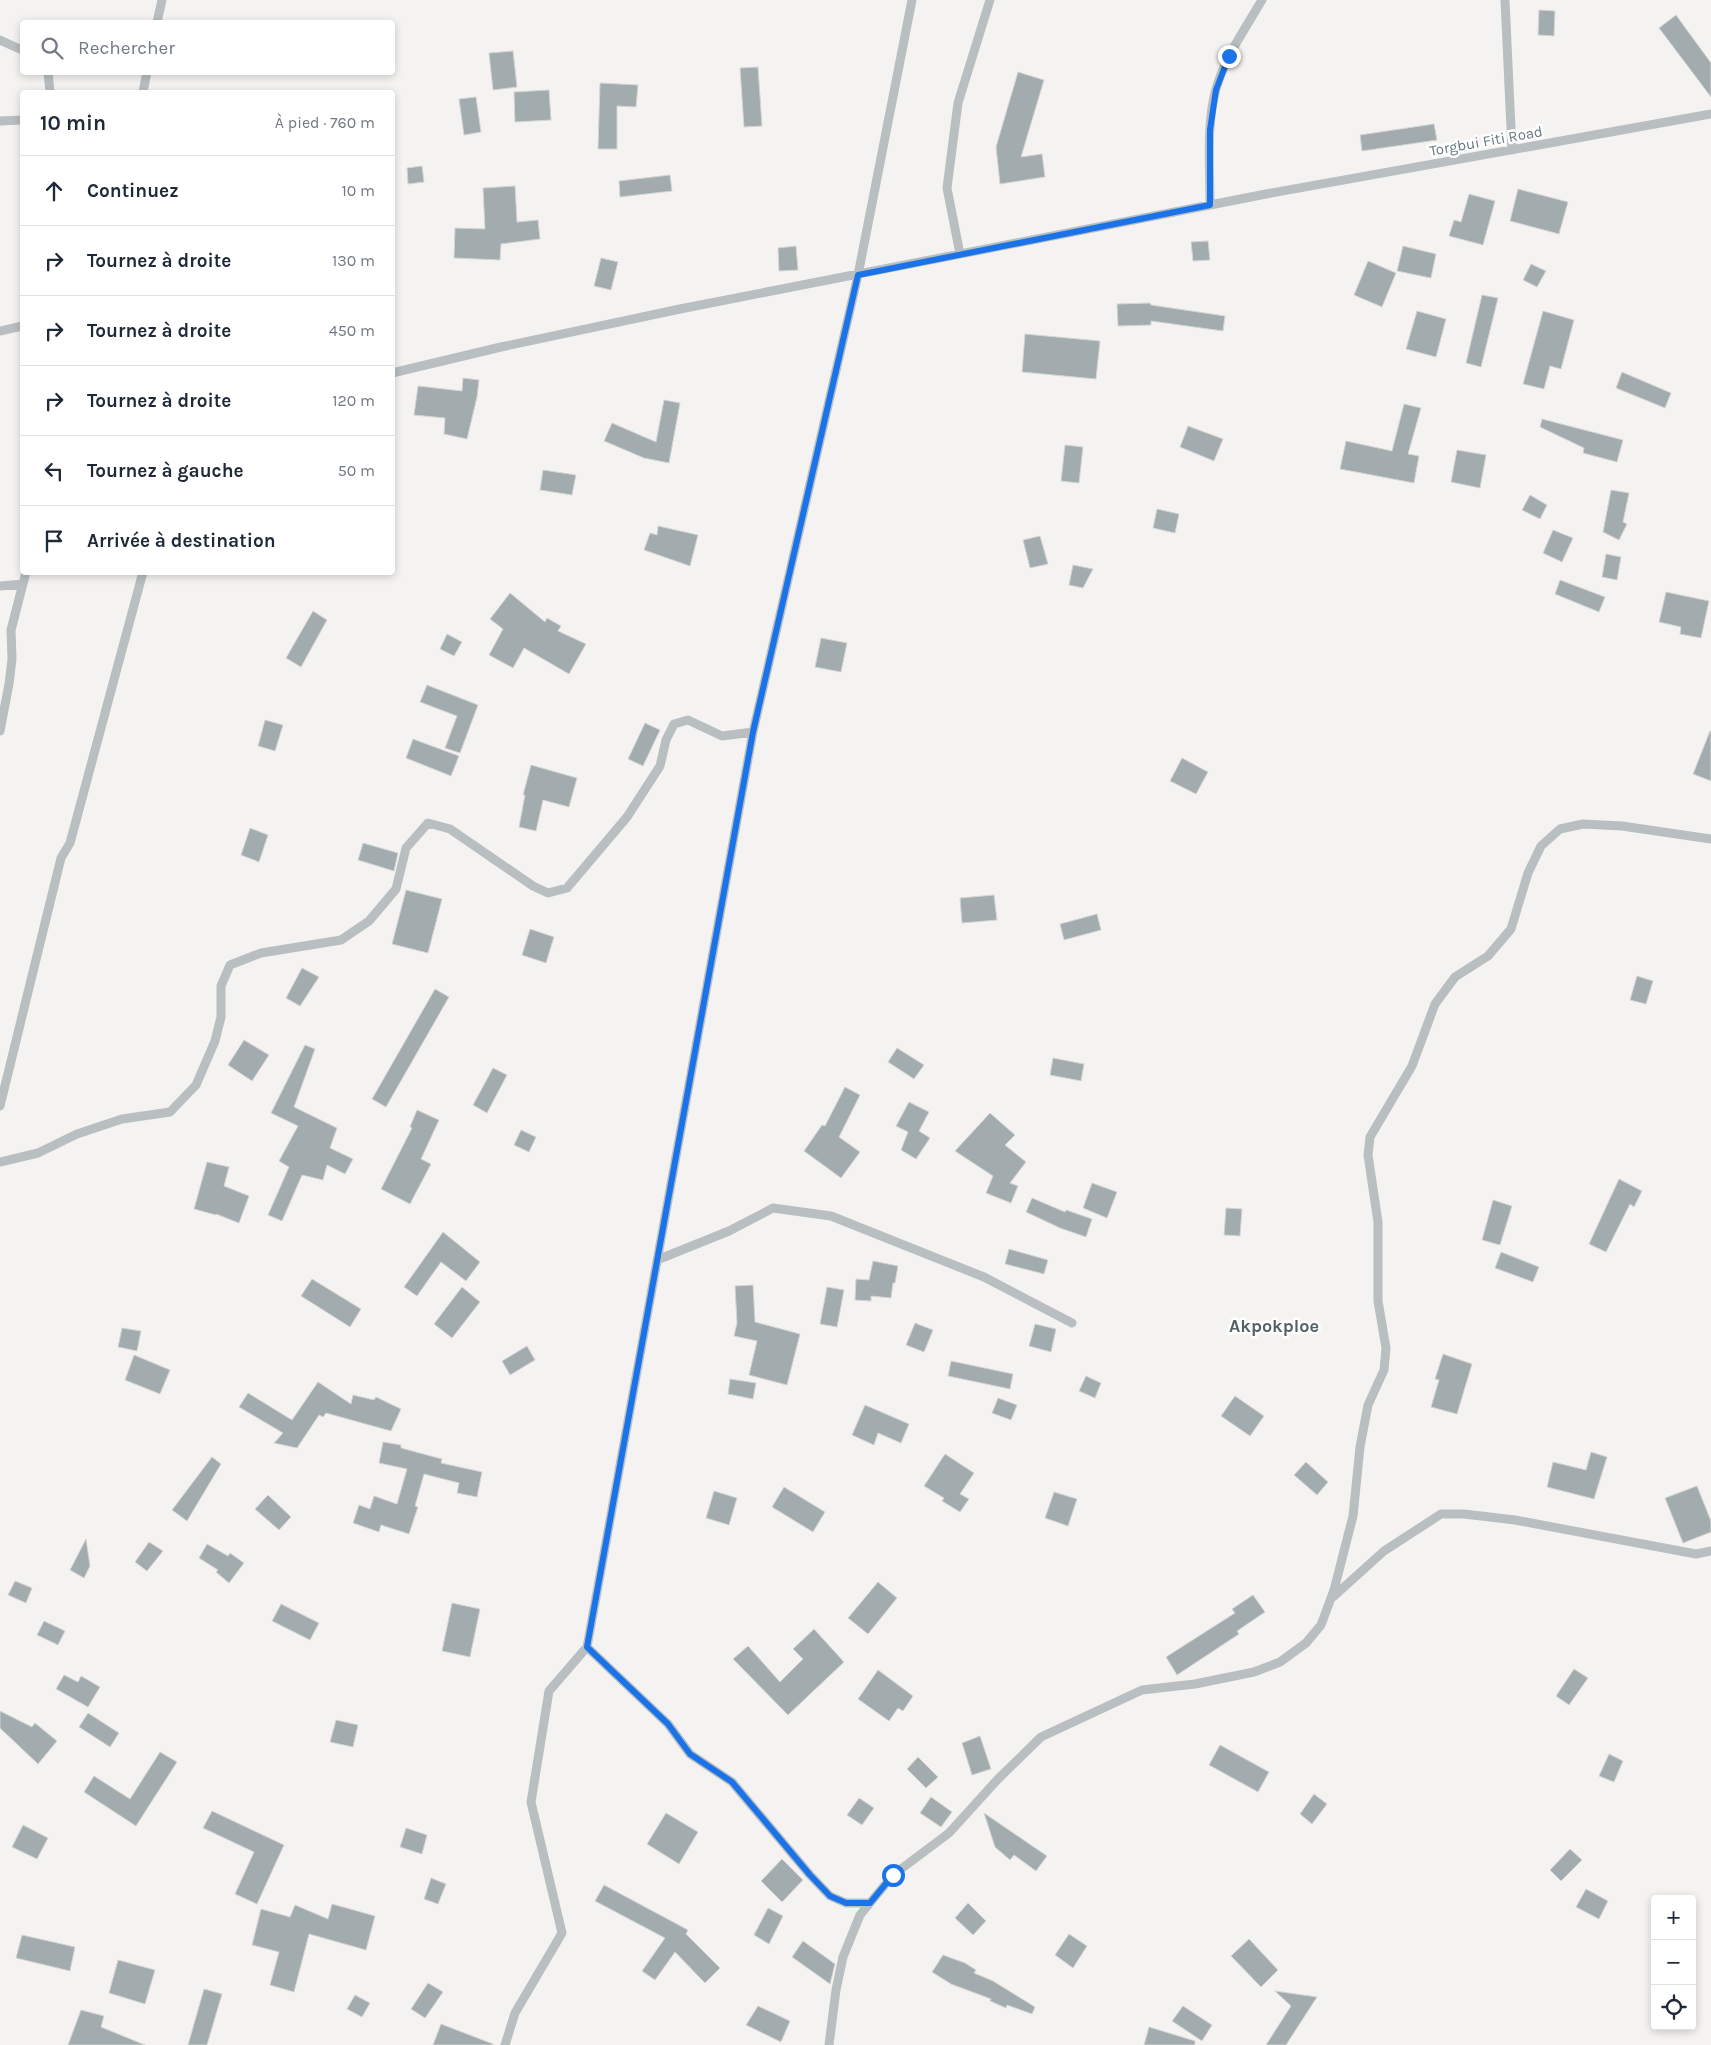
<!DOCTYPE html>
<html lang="fr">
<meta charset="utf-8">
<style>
body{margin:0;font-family:Karla,sans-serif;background:#f6f6f7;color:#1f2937}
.controls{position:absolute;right:15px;bottom:15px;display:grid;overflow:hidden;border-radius:5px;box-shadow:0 2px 8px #0003}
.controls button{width:45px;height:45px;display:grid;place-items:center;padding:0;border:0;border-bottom:1px solid #e0e1e3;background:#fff;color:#1f2937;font:25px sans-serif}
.stop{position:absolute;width:15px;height:15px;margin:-11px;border:4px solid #1a73e8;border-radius:50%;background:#fff}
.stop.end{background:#1a73e8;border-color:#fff;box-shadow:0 1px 5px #0008}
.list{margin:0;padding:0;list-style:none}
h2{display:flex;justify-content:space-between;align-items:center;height:65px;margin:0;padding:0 20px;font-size:21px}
h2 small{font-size:16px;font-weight:400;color:#747a83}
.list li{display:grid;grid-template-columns:32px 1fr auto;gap:15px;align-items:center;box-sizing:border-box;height:70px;padding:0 20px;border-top:1px solid #e0e1e3}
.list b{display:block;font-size:19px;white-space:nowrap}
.list em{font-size:16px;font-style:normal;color:#747a83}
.icon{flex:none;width:28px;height:28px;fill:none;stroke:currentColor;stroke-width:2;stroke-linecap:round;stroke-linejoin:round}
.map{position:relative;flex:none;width:1711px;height:2045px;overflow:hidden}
.search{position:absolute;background:#fff;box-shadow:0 2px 8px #0003;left:20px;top:20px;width:375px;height:55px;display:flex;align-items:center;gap:12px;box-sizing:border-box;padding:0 18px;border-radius:5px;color:#747a83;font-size:19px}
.panel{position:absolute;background:#fff;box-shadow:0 2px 8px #0003;left:20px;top:90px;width:375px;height:485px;border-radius:5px}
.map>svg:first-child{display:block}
</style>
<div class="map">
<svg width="1711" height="2045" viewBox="0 0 1711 2045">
<rect width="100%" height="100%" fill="#f4f3f1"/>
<path fill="#a2abad" stroke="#d5d5d4" d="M1539,10L1555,11L1554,36L1538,35Z
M1676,15L1711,63V97L1659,28Z
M513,51L517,87L493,90L489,53Z
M758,67L762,126L744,127L740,68Z
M1018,72L1044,80L1021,157L1042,154L1045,177L1000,184L996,147Z
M600,83L638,85L636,107L617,106V149H598Z
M549,90L551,120L515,122L514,92Z
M476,97L481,132L464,135L459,99Z
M1434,124L1437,140L1362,151L1360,135Z
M422,166L424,182L408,184L407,168Z
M670,175L672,191L620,197L619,181Z
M515,186L517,222L538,220L540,239L501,244L500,260L454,258L455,228L485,229L483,188Z
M1518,189L1568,202L1559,234L1510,221Z
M1469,194L1495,201L1483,245L1449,236L1454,220L1461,222Z
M1208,241L1210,260L1193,261L1191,242Z
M796,246L798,270L779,271L778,248Z
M1403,246L1436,254L1431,278L1397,271Z
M601,258L618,262L611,290L594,286Z
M1368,261L1396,273L1382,307L1354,295Z
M1531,264L1546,271L1537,287L1523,280Z
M1482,295L1498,298L1481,367L1466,363Z
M1150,303L1151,305L1225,316L1223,331L1151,321V325L1118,326L1117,304Z
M1417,311L1446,319L1436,357L1406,349Z
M1543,311L1574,320L1561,369L1550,366L1544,389L1523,384Z
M1025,334L1100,341L1096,379L1022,372Z
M1622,372L1671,393L1665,408L1616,388Z
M463,378L479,380L477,397L467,439L444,434L445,418L414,415L418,386L462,391Z
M664,400L680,403L669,463L644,458L604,441L612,423L656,442Z
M1404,404L1421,408L1408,454L1419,456L1414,483L1340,469L1346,441L1392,451Z
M1542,419L1623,440L1617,462L1583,453L1584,448L1540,427Z
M1188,426L1223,439L1214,461L1180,447Z
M1065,445L1083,447L1079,483L1061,481Z
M1457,450L1486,455L1480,488L1451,482Z
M543,470L576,475L572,495L540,490Z
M1611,490L1629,493L1623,522L1627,524L1619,540L1603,532Z
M1530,495L1547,505L1540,519L1522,510Z
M1157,509L1179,514L1175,533L1153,528Z
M658,526L698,535L690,566L644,550L650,533L657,535Z
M1553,530L1573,538L1562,562L1543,553Z
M1040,536L1048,564L1030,568L1023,540Z
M1606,554L1621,557L1617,580L1602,577Z
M1073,565L1093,569L1083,588L1069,585Z
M1560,580L1605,597L1599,612L1555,594Z
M1666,592L1709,601L1701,638L1680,634L1681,627L1659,622Z
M510,593L545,622L547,618L561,626L558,631L586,644L569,674L524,648L513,668L489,655L503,629L490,619Z
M313,611L327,620L301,667L286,658Z
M447,634L462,642L454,656L440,649Z
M821,638L847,643L841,672L815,667Z
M427,685L478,705L460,753L445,748L457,716L420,702Z
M265,720L283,725L275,751L258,746Z
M645,723L660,730L643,766L628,759Z
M1710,731H1711V781L1693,774Z
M413,739L459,756L451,776L406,758Z
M1182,758L1208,772L1196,794L1170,781Z
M531,765L577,778L569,807L543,800L536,831L519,827L525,795H523Z
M250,828L268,835L259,862L241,855Z
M363,843L398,853L394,871L358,860Z
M406,890L442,899L428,953L392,944Z
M994,895L997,920L962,923L960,898Z
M1097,914L1101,930L1064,940L1060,924Z
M530,929L554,937L546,963L522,955Z
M302,968L319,977L300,1006L286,998Z
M1637,976L1653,981L1646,1004L1630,1000Z
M435,989L449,997L386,1107L372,1099Z
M244,1040L269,1055L252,1081L228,1065Z
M305,1045L315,1049L294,1107L337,1128L330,1148L353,1159L345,1174L327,1165L323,1180L302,1175L282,1221L268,1215L289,1167L279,1161L298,1126L271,1113Z
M897,1048L924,1065L914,1079L888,1062Z
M1053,1058L1084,1064L1081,1081L1050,1075Z
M493,1068L507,1075L487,1113L473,1105Z
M845,1087L860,1095L839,1137L860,1152L841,1178L804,1151L822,1125L825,1126Z
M909,1102L929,1112L919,1131L930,1138L916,1159L901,1150L908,1132L896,1126Z
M417,1110L439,1120L421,1159L431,1164L410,1204L381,1189L412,1128L410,1127Z
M990,1113L1015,1135L1005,1145L1026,1162L1010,1183L1018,1186L1011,1203L986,1193L993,1176L955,1151Z
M521,1130L536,1137L529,1152L514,1145Z
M207,1162L229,1167L224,1186L249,1196L239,1223L216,1214V1215L194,1209Z
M1619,1179L1642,1191L1634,1207L1630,1204L1606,1252L1589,1244Z
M1092,1183L1117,1192L1107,1218L1083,1208Z
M1032,1198L1065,1212L1066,1210L1092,1219L1086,1237L1060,1228L1026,1212Z
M1493,1200L1512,1206L1500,1245L1482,1240Z
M1226,1208L1242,1209L1240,1236L1224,1235Z
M443,1232L480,1262L466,1281L441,1262L417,1296L404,1287Z
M1009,1249L1048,1260L1044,1274L1005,1264Z
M1501,1252L1539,1267L1533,1282L1495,1268Z
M873,1261L898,1266L895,1283H893L891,1298L871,1296V1301L855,1300L856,1279L869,1280Z
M312,1279L361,1309L350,1327L301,1296Z
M753,1285L755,1322L800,1334L787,1385L749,1375L757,1341L734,1336L737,1323L735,1286Z
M462,1287L480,1302L452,1338L434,1324Z
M827,1287L844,1290L837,1327L820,1324Z
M915,1323L933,1330L924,1352L906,1345Z
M1035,1324L1056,1329L1051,1352L1029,1346Z
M122,1328L141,1331L137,1351L118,1347Z
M527,1346L535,1360L510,1375L502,1361Z
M1443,1354L1472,1364L1457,1414L1431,1407L1439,1380L1435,1379Z
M134,1355L170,1370L160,1394L125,1380Z
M951,1361L1013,1374L1010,1389L948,1376Z
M1086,1376L1101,1383L1095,1398L1079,1391Z
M730,1379L756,1383L753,1399L728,1394Z
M318,1382L351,1404L353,1395L374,1400L376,1397L401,1409L391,1431L326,1413L323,1417L319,1415L297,1448L274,1443L283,1433L239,1407L248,1393L292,1420Z
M1235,1396L1264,1416L1250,1436L1221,1416Z
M998,1398L1017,1405L1011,1420L992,1413Z
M865,1405L909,1424L901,1443L878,1433L874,1445L852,1435Z
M383,1442L401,1445V1448L442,1459L441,1463L482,1472L477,1497L457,1493L459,1483L424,1474L415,1506L418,1507L409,1534L381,1525L379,1532L353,1523L359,1505L370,1509L374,1496L397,1504L407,1469L379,1463Z
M1591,1452L1607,1457L1594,1499L1547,1487L1553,1462L1586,1470Z
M945,1454L974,1473L960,1494L969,1499L960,1512L942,1501L944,1498L924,1486Z
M212,1457L221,1464L187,1521L172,1510Z
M1306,1462L1328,1482L1317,1495L1294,1475Z
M1697,1486L1711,1521V1532L1683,1543L1665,1498Z
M784,1487L825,1512L813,1532L772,1507Z
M714,1491L737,1498L729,1525L706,1518Z
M1054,1492L1077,1499L1068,1526L1045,1518Z
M268,1495L291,1517L279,1530L255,1509Z
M86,1539L90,1566L84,1578L70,1570Z
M149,1542L163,1551L147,1571L135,1562Z
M207,1544L228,1556L230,1553L244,1563L229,1583L216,1572L218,1570L199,1558Z
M15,1581L32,1588L26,1603L8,1595Z
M878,1582L897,1598L868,1634L848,1618Z
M1253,1595L1265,1612L1237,1631L1239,1634L1177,1675L1166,1657L1235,1613L1232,1609Z
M452,1603L480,1609L470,1657L442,1651Z
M281,1604L319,1623L310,1640L272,1621Z
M44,1621L65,1631L58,1645L37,1635Z
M814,1629L844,1662L788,1715L733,1659L748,1646L780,1682L803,1659L793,1649Z
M1574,1669L1588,1678L1569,1705L1556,1696Z
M878,1670L913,1696L903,1711L898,1708L889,1721L858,1699Z
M64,1675L78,1682L81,1676L100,1687L88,1707L56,1689Z
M0,1711L32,1727L35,1723L57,1741L38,1764L0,1728Z
M88,1713L119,1733L110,1747L79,1727Z
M336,1720L358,1725L353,1747L330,1742Z
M980,1736L991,1769L972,1775L962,1743Z
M1220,1745L1269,1772L1258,1792L1209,1765Z
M160,1752L177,1762L136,1826L84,1792L94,1776L130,1799Z
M1609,1754L1623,1761L1614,1782L1599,1776Z
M918,1757L938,1777L926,1788L907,1769Z
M1314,1794L1327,1804L1312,1824L1300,1814Z
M931,1797L952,1812L941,1827L920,1813Z
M859,1798L874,1808L862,1825L847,1815Z
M212,1811L284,1845L257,1904L235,1894L254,1852L203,1828Z
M666,1813L698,1832L679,1864L647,1844Z
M984,1813L1047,1856L1036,1871L1014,1855L1010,1860L995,1847Z
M23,1825L48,1838L37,1859L12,1847Z
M406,1828L427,1835L422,1854L400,1847Z
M1570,1849L1582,1860L1561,1881L1550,1870Z
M782,1859L803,1880L782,1902L761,1881Z
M431,1878L446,1884L438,1904L424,1899Z
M604,1885L688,1930L686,1934L720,1968L705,1983L675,1952L655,1980L642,1971L665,1938L595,1901Z
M1586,1889L1608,1901L1599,1919L1576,1907Z
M968,1903L986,1921L973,1935L955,1918Z
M332,1904L375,1916L366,1950L309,1934L294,1992L270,1985L279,1952L252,1945L261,1909L290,1917L295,1905L328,1919Z
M768,1908L783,1916L769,1944L754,1935Z
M1069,1934L1087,1946L1073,1968L1055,1955Z
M22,1935L75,1947L70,1971L16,1958Z
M1249,1939L1278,1970L1261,1987L1231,1956Z
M803,1941L835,1964L830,1984L792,1957Z
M943,1955L965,1963L976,1970L974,1973L993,1981L1035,2007L1032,2014L1007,2005L1006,2008L990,2001L991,1999L951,1984L932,1972Z
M118,1960L155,1970L145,2004L109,1993Z
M428,1983L443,1992L425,2018L411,2009Z
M204,1989L222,1994L207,2045H188Z
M1275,1991L1317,1997L1286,2045H1266L1291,2006Z
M355,1995L370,2003L362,2017L347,2009Z
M758,2006L790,2021L781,2042L746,2025Z
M1183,2006L1212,2025L1202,2041L1172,2021Z
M81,2010L104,2016L101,2027L145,2045H68Z
M441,2024L493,2044V2045H433Z
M1149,2027L1195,2041V2045H1144Z"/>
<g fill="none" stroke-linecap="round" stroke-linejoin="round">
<path stroke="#b9bfc0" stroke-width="9" d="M1505,0L1512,150
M157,22L162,0
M0,40L22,50
M48,72L50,92
M143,92L147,72
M0,121L22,120
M1210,205C1210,169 1206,124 1216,89C1225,57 1245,29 1262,0
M960,254L947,188L958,103L990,0
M0,331L22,326
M392,373L501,347L680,309L1266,194L1711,114
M0,586L23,584
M0,731L9,684L12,659L11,630L26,572
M0,1106L61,858L70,843L143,572
M0,1162L38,1153L77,1134L122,1119L170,1112L196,1085L215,1041L221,1017V986L230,965L261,953L341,940L369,921L396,889L406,848L428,823L450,829L533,886L548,893L567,888L627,817L660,766L666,740L674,724L688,720L722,736L753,732
M657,1260L729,1231L773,1208L831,1216L984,1277L1072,1323
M1333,1597L1384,1551L1441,1514H1464L1515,1520L1696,1554L1711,1551
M587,1647L668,1724L690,1754L732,1782L810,1875L830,1896L846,1903H869
M505,2045L515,2013L562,1933L531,1802L549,1691L587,1647L753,732L858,275L912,0
M829,2045L836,1990L843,1957L860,1915L893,1875L949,1833L998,1779L1041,1737L1142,1690L1195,1684L1254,1672L1280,1662L1306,1643L1321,1625L1334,1590L1353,1516L1360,1447L1368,1405L1384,1370L1386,1348L1378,1301V1222L1368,1155L1370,1137L1412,1066L1435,1004L1455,977L1488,956L1511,929L1528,873L1541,846L1560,829L1583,824L1622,826L1711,839"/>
</g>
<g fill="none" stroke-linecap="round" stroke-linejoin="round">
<path stroke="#1a73e8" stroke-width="6" d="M893,1875L870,1903H846L830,1896L810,1875L732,1782L690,1754L668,1724L587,1647L753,732L858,275L1210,205V130L1216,90L1229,56"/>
</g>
<g text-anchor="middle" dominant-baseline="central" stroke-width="5" stroke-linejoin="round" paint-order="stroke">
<g font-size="15" fill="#677a7e" stroke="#fff">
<text transform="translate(1486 141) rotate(-10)">Torgbui Fiti Road</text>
</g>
<g font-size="18" font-weight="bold" fill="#546164" stroke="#fff">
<text x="1274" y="1326">Akpokploe</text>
</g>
</g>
</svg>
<div class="controls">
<button>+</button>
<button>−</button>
<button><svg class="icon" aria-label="locate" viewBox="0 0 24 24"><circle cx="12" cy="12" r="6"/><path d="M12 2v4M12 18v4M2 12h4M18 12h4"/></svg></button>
</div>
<div class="stop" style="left:893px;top:1875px"></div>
<div class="stop end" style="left:1229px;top:56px"></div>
<div class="search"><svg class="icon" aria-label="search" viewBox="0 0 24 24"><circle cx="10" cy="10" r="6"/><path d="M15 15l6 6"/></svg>Rechercher</div>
<section class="panel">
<h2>10 min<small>À pied · 760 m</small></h2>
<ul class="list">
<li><svg class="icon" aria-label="ahead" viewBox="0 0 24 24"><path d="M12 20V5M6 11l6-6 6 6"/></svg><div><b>Continuez</b></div><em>10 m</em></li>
<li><svg class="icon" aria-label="right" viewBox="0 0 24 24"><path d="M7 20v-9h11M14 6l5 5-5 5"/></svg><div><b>Tournez à droite</b></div><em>130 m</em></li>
<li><svg class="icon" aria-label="right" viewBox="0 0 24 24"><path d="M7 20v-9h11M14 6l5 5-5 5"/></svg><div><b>Tournez à droite</b></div><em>450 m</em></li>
<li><svg class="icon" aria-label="right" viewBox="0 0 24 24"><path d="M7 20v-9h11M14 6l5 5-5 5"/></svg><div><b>Tournez à droite</b></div><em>120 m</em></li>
<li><svg class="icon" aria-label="left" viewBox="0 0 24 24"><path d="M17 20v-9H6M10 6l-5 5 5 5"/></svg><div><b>Tournez à gauche</b></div><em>50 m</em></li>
<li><svg class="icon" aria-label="arrive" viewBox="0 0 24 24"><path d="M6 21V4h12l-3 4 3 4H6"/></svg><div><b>Arrivée à destination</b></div></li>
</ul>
</section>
</div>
